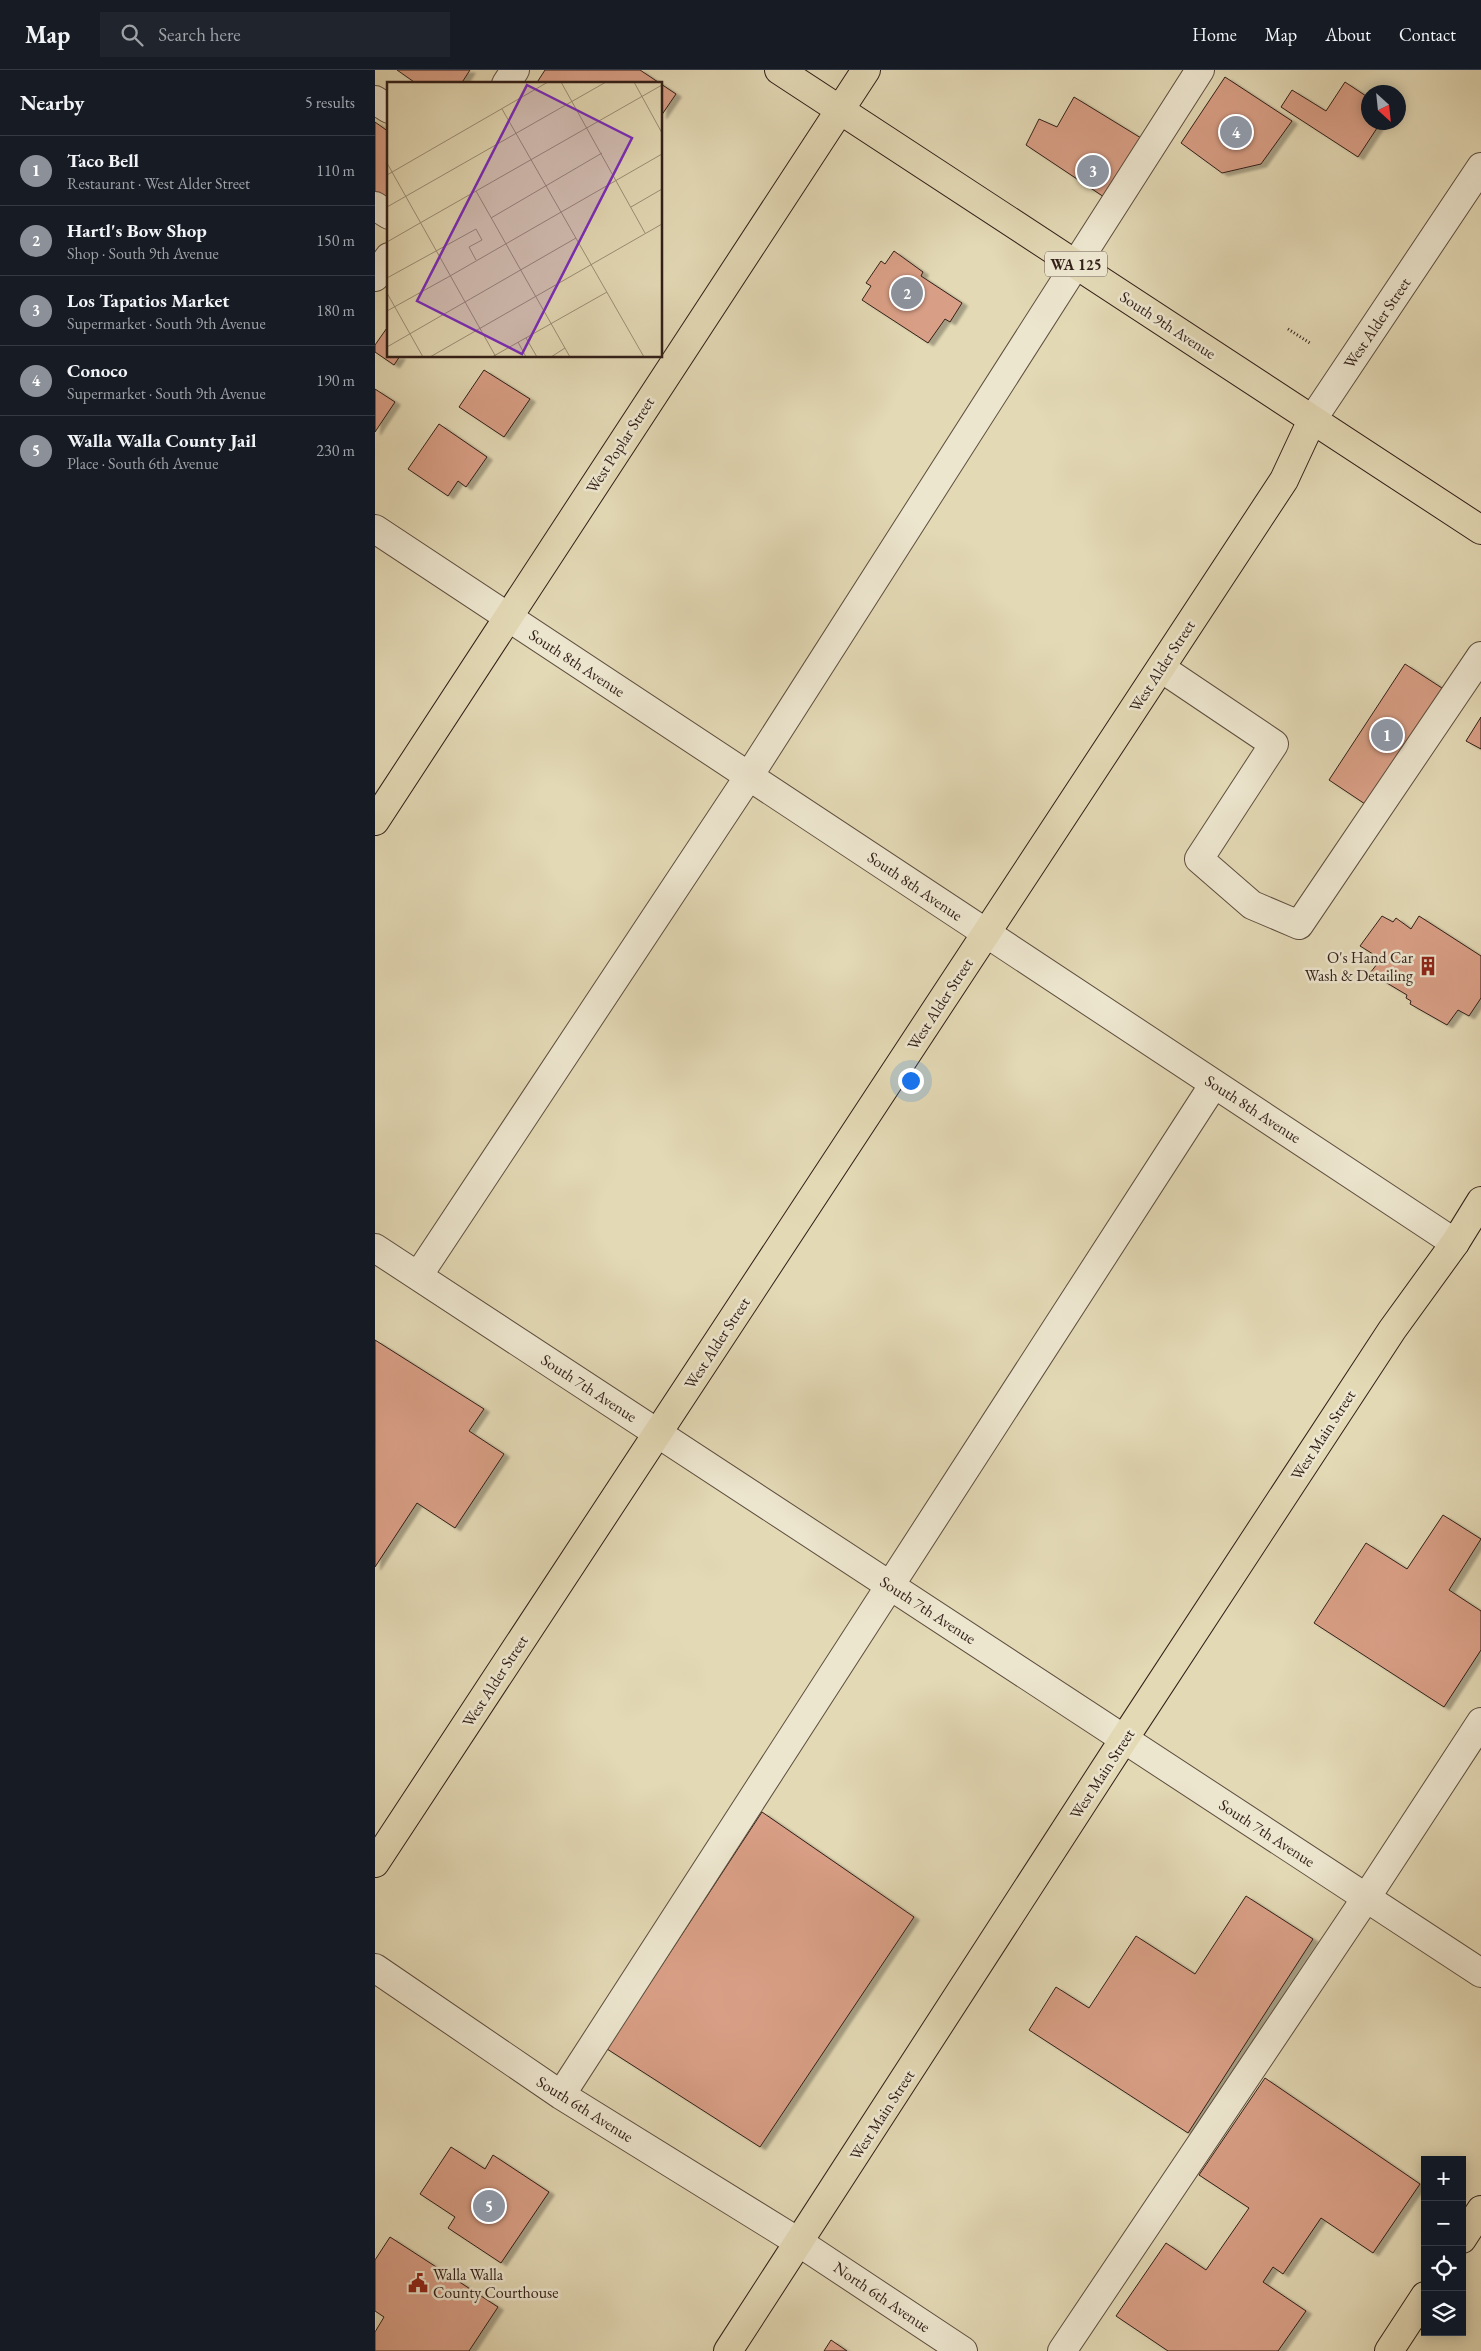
<!DOCTYPE html>
<meta charset="utf-8">
<style>
body{margin:0;font-family:"EB Garamond",serif;background:#20242c;color:#f1f3f6}
.controls{position:absolute;right:15px;bottom:15px;display:grid;overflow:hidden;border-radius:0px;box-shadow:0 2px 12px #0003}
.controls button{width:45px;height:45px;display:grid;place-items:center;padding:0;border:0;border-bottom:1px solid #363941;background:#171b24;color:#f1f3f6;font:25px sans-serif}
.compass{position:absolute;left:986px;top:15px;width:45px;height:45px;border-radius:50%;background:#171b24;box-shadow:0 2px 12px #0003;rotate:153deg}
.you{position:absolute;left:535px;top:1010px;width:18px;height:18px;margin:-12px;border:4px solid #fff;border-radius:50%;background:#1a73e8;box-shadow:0 0 0 8px #1a73e833}
.badge{display:grid;place-items:center;width:32px;height:32px;border-radius:50%;background:#8c9099;color:#fff;font-size:16px;font-weight:700}
.pin{position:absolute;translate:-50% -50%;border:2px solid #fff;box-shadow:0 1px 5px #0006}
.list{margin:0;padding:0;list-style:none}
h2{display:flex;justify-content:space-between;align-items:center;height:65px;margin:0;padding:0 20px;font-size:21px}
h2 small{font-size:16px;font-weight:400;color:#9ea1a6}
.list li{display:grid;grid-template-columns:32px 1fr auto;gap:15px;align-items:center;box-sizing:border-box;height:70px;padding:0 20px;border-top:1px solid #363941}
.list b{display:block;font-size:19px;white-space:nowrap}
.list p{margin:0;font-size:16px;white-space:nowrap;color:#9ea1a6}
.list em{font-size:16px;font-style:normal;color:#9ea1a6}
.icon{flex:none;width:28px;height:28px;fill:none;stroke:currentColor;stroke-width:2;stroke-linecap:round;stroke-linejoin:round}
.map{position:relative;flex:none;width:1106px;height:2281px;overflow:hidden}
header{display:flex;align-items:center;gap:30px;box-sizing:border-box;height:70px;padding:0 25px;background:#171b24;border-bottom:1px solid #363941}
header strong{font-size:24px}
nav{display:flex;gap:28px;margin-inline-start:auto;font-size:18px}
.search{width:350px;height:45px;background:#20242c;display:flex;align-items:center;gap:12px;box-sizing:border-box;padding:0 18px;border-radius:0px;color:#9ea1a6;font-size:19px}
main{display:flex}
aside{flex:1;background:#171b24}
.map>svg:first-child{display:block}
</style>
<header>
<strong>Map</strong>
<div class="search"><svg class="icon" aria-label="search" viewBox="0 0 24 24"><circle cx="10" cy="10" r="6"/><path d="M15 15l6 6"/></svg>Search here</div>
<nav><a>Home</a><a>Map</a><a>About</a><a>Contact</a></nav>
</header>
<main>
<aside>
<h2>Nearby<small>5 results</small></h2>
<ul class="list">
<li><span class="badge">1</span><div><b>Taco Bell</b><p>Restaurant · West Alder Street</p></div><em>110 m</em></li>
<li><span class="badge">2</span><div><b>Hartl's Bow Shop</b><p>Shop · South 9th Avenue</p></div><em>150 m</em></li>
<li><span class="badge">3</span><div><b>Los Tapatios Market</b><p>Supermarket · South 9th Avenue</p></div><em>180 m</em></li>
<li><span class="badge">4</span><div><b>Conoco</b><p>Supermarket · South 9th Avenue</p></div><em>190 m</em></li>
<li><span class="badge">5</span><div><b>Walla Walla County Jail</b><p>Place · South 6th Avenue</p></div><em>230 m</em></li>
</ul>
</aside>
<div class="map">
<svg width="1106" height="2281" viewBox="0 0 1106 2281">
<defs>
<filter id="shadow"><feDropShadow dx="5.5" dy="3" stdDeviation="1" flood-color="#0004"/></filter>
</defs>
<rect width="100%" height="100%" fill="#e3d9b5"/>
<filter id="stains"><feTurbulence type="fractalNoise" baseFrequency=".004" numOctaves="4"/><feColorMatrix values="0 0 0 0 .2 0 0 0 0 .09 0 0 0 0 .02 0 0 0 .5 -.17"/></filter>
<radialGradient id="worn" r=".72"><stop offset=".6" stop-color="#630" stop-opacity="0"/><stop offset="1" stop-color="#630" stop-opacity=".3"/></radialGradient>
<path fill="#d99f86" stroke="#321f18" filter="url(#shadow)" d="M22,0H95L86,14H42Z
M170,0H265L286,14H161Z
M850,7L917,51L886,94L847,103L806,73Z
M970,12L994,28V52H1006L983,87L906,37L917,20L951,41Z
M286,14L301,24L286,46Z
M699,27L766,68L729,127L651,75L664,49L682,57Z
M0,52L14,62V134L0,124Z
M519,181L548,202L546,206L587,233L575,252L570,249L553,273L487,230L496,216L491,213L506,191L510,194Z
M14,255V286H25L19,295L0,282V275Z
M109,300L155,329L129,367L84,337Z
M0,319L20,332L0,362Z
M64,354L112,387L91,417L83,411L73,426L33,399Z
M1030,594L1070,620L993,736L954,710Z
M1106,647V679L1091,671Z
M1007,846L1018,852L1021,848L1036,859L1044,846L1106,886V928L1094,946L1083,940L1072,955L1035,934L1036,931L1031,928L1032,925L995,903L1006,889L985,876Z
M0,1270L109,1339L94,1361L129,1384L80,1458L42,1433L0,1497Z
M1068,1445L1106,1469L1074,1520L1106,1541V1580L1069,1637L939,1553L991,1473L1032,1499Z
M387,1742L539,1847L385,2077L232,1979Z
M871,1826L938,1869L813,2063L654,1960L681,1917L714,1938L761,1866L820,1904Z
M890,2008L1045,2114L998,2183L946,2148L908,2204L898,2197L888,2212L931,2241L903,2281H793L741,2246L791,2173L831,2200L874,2138L824,2105Z
M76,2077L110,2099L118,2085L174,2122L126,2193L73,2158L80,2147L45,2124Z
M15,2167L123,2237L94,2281H0V2262L9,2247L0,2241V2190Z
M456,2270L472,2281H449Z"/>
<g fill="none" stroke-linecap="round" stroke-linejoin="round">
<defs>
<path id="minor" d="M131,14L140,0
M0,30L14,39
M0,136L14,145
M0,207L14,187
M937,350L1106,97
M0,459L1080,1173
M786,598L899,674L824,789L877,835L924,855L1106,586
M0,1178L1106,1903
M43,1206L374,706L825,0
M0,1898L186,2025L425,2173L588,2281
M186,2025L839,1014
M687,2281L991,1828L1106,1652"/>
<path id="major" d="M404,0L1106,460
M0,751L491,0
M0,1793L909,410L937,350
M1087,2169L1106,2140
M353,2281L749,1669L1017,1260L1080,1173L1106,1131
M1014,2281L1050,2226"/>
</defs>
<use href="#minor" stroke="#5e4e3f" stroke-width="30"/>
<use href="#major" stroke="#321f18" stroke-width="30"/>
<path stroke="#321f18" stroke-width="3" stroke-dasharray="1 2.5" stroke-linecap="butt" d="M913,259L935,273"/>
<use href="#minor" stroke="#ede6cf" stroke-width="28"/>
<use href="#major" stroke="#e3d9b5" stroke-width="28"/>
</g>
<defs>
<symbol id="building-bare" viewBox="-9 -9 18 18"><path d="M-4-6H4V6H1V3H-1V6H-4ZM-2.5-4.3h1.7v1.8h-1.7ZM.8-4.3h1.7v1.8H.8ZM-2.5-1h1.7V.8h-1.7ZM.8-1h1.7V.8H.8Z" fill="#8f2418" stroke="#ede6cf" stroke-width="2.5" paint-order="stroke"/></symbol>
<symbol id="civic-bare" viewBox="-9 -9 18 18"><path d="M-.6-6.5H3V-4.5H.6V-3L4-1V1h2V6H-6V1h2V-1L-.6-3ZM-1.2 2.5V6h2.4V2.5Z" fill="#8f2418" stroke="#ede6cf" stroke-width="2.5" paint-order="stroke"/></symbol>
</defs>
<g fill-rule="evenodd">
<use href="#building-bare" x="1039" y="882" width="28" height="28"/>
<use href="#civic-bare" x="29" y="2199" width="28" height="28"/>
</g>
<g text-anchor="middle" dominant-baseline="central" stroke-width="5" stroke-linejoin="round" paint-order="stroke">
<rect fill="#ede6cf" stroke="#6a5b4f" stroke-width="1" x="670" y="181.5" width="62" height="25" rx="4"/>
<g font-size="15" font-weight="bold" fill="#321f18">
<text x="701" y="194">WA 125</text>
</g>
<g font-size="16" fill="#321f18" stroke="#ede6cf">
<text transform="translate(1002 253) rotate(-56)">West Alder Street</text>
<text transform="translate(793 255) rotate(33)">South 9th Avenue</text>
<text transform="translate(245 375) rotate(-57)">West Poplar Street</text>
<text transform="translate(202 593) rotate(33)">South 8th Avenue</text>
<text transform="translate(787 596) rotate(-57)">West Alder Street</text>
<text transform="translate(540 816) rotate(34)">South 8th Avenue</text>
<text transform="translate(565 934) rotate(-57)">West Alder Street</text>
<text transform="translate(878 1039) rotate(33)">South 8th Avenue</text>
<text transform="translate(342 1273) rotate(-57)">West Alder Street</text>
<text transform="translate(214 1318) rotate(33)">South 7th Avenue</text>
<text transform="translate(948 1365) rotate(-57)">West Main Street</text>
<text transform="translate(553 1540) rotate(33)">South 7th Avenue</text>
<text transform="translate(120 1611) rotate(-57)">West Alder Street</text>
<text transform="translate(727 1704) rotate(-57)">West Main Street</text>
<text transform="translate(892 1763) rotate(33)">South 7th Avenue</text>
<text transform="translate(210 2039) rotate(32)">South 6th Avenue</text>
<text transform="translate(507 2045) rotate(-57)">West Main Street</text>
<text transform="translate(507 2227) rotate(34)">North 6th Avenue</text>
</g>
<g font-size="16" fill="#321f18" stroke="#ede6cf" text-anchor="end">
<text x="1038" y="887">O's Hand Car<tspan x="1038" dy="18">Wash &amp; Detailing</tspan></text>
<text x="58" y="2204" text-anchor="start">Walla Walla<tspan x="58" dy="18">County Courthouse</tspan></text>
</g>
</g>
<g transform="translate(12 12)">
<rect width="275" height="275" fill="#e3d9b5"/>
<path fill="none" stroke="#9c8f76" stroke-width="1" d="M174,0L258,151M247,0L275,51M115,27L257,275M0,81L109,275M0,93L161,0M89,109L183,275M0,125L219,0M244,125L275,107M104,136L215,71M33,141L275,3M0,160L33,141M63,194L275,72M0,196L89,147L95,158L82,165L89,178M0,211L36,275M0,229L63,194M139,256L150,275M131,260L139,275M0,265L189,156M43,275L275,142M105,275L220,210M164,275L178,266"/>
<path fill="#7b2cbf" fill-opacity="0.15" stroke="#7b2cbf" stroke-width="2.5" d="M140,3L245,56L135,272L30,219Z"/>
<rect width="275" height="275" fill="none" stroke="#321f18" stroke-width="2.5"/>
</g>
<rect width="100%" height="100%" filter="url(#stains)"/>
<rect width="100%" height="100%" fill="url(#worn)"/>
</svg>
<div class="controls">
<button>+</button>
<button>−</button>
<button><svg class="icon" aria-label="locate" viewBox="0 0 24 24"><circle cx="12" cy="12" r="6"/><path d="M12 2v4M12 18v4M2 12h4M18 12h4"/></svg></button>
<button><svg class="icon" aria-label="layers" viewBox="0 0 24 24"><path d="M12 4l9 5-9 5-9-5zM3 14l9 5 9-5"/></svg></button>
</div>
<svg class="compass" viewBox="-18 -18 36 36"><path d="M0-13l5 13h-10z" fill="#e53935"/><path d="M0 13l5-13h-10z" fill="#9ea1a6"/></svg>
<div class="you"></div>
<div class="pin badge" style="left:1012px;top:665px">1</div>
<div class="pin badge" style="left:532px;top:223px">2</div>
<div class="pin badge" style="left:718px;top:101px">3</div>
<div class="pin badge" style="left:861px;top:62px">4</div>
<div class="pin badge" style="left:114px;top:2136px">5</div>
</div>
</main>
